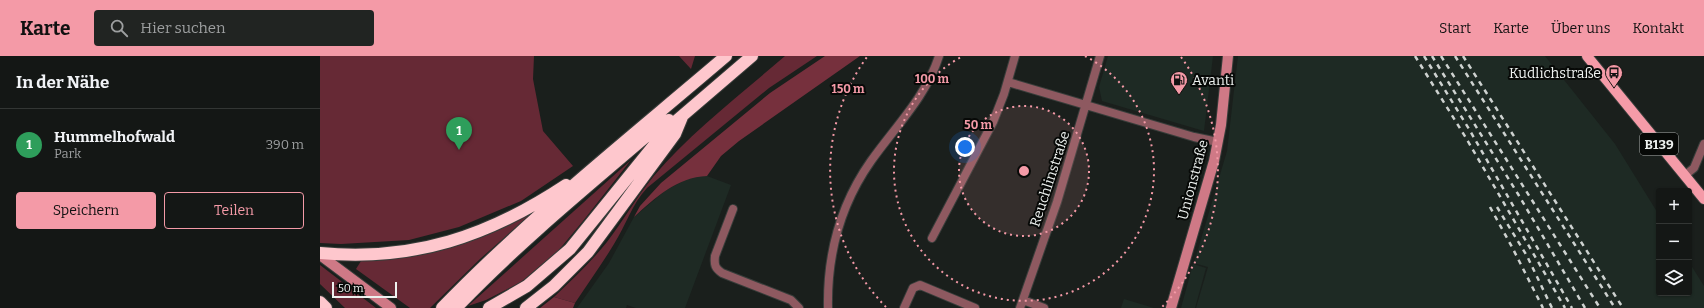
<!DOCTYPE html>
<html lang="de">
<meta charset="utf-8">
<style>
body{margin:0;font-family:Bitter,serif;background:#212422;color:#f1f3f6}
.controls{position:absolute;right:12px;bottom:12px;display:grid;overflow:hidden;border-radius:4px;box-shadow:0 1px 3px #0004}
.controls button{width:36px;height:36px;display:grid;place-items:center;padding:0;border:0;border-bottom:1px solid #333634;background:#141715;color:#f1f3f6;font:20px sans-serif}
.scale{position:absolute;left:12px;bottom:10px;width:65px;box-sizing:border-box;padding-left:4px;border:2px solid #eef2f0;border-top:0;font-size:11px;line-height:14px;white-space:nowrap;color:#eef2f0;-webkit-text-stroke:3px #070907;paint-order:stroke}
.you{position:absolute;left:645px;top:91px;width:14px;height:14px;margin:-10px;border:3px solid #fff;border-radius:50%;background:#1a73e8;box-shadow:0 0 0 6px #1a73e833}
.badge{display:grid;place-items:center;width:26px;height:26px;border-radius:50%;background:#f49aa7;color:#fff;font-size:13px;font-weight:700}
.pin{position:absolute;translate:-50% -33px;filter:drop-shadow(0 1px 2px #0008)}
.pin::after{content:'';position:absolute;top:21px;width:14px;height:12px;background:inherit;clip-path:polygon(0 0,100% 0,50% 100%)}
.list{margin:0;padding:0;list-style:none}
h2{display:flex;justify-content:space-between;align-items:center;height:52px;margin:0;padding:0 16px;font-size:17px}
h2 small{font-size:13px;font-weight:400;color:#9d9fa0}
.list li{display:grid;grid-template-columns:26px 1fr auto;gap:12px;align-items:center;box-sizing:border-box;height:72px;padding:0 16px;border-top:1px solid #333634}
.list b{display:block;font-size:15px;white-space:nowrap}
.list p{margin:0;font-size:13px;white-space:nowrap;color:#9d9fa0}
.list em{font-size:13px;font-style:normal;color:#9d9fa0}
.actions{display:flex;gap:8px;padding:12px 16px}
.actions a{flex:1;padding:9px 0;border:1px solid #f49aa7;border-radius:4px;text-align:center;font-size:14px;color:#f49aa7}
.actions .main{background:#f49aa7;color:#111}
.icon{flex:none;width:22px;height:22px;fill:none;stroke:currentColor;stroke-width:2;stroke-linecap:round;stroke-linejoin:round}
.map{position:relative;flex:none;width:1384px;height:252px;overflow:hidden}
header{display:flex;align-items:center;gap:24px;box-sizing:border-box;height:56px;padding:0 20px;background:#f49aa7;color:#111}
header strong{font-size:19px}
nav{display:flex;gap:22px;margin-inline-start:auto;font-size:14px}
.search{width:280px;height:36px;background:#212422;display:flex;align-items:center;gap:10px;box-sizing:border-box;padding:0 14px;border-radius:4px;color:#9d9fa0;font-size:15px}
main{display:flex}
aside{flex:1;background:#141715}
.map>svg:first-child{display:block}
</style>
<header>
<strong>Karte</strong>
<div class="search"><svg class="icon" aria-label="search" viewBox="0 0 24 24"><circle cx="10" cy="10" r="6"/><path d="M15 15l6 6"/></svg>Hier suchen</div>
<nav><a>Start</a><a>Karte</a><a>Über uns</a><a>Kontakt</a></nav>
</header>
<main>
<aside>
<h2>In der Nähe<small></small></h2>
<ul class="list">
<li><span class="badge" style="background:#2e9e5b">1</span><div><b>Hummelhofwald</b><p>Park</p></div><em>390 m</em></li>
</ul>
<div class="actions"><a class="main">Speichern</a><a>Teilen</a></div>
</aside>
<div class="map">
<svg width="1384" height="252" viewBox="0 0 1384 252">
<rect width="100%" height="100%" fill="#1a1f1c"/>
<path fill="#1e2a24" d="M788,0H893L884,75L782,45L779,31Z
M918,0H1225L1295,88L1339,159V237H1369V206L1384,230V252H876L888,211L874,207L907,95Z
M377,120H387L411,129L365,252H316L307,249L306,252H257L289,207L314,161L346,134L367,123Z
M873,208L886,212L875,252H861Z
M804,243L834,252H801Z"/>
<path fill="#662935" d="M0,0H214L213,23L223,75L253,110L201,145L139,171L89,184L21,188L0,187Z
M359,0H375L371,13Z
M465,0H497L449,32L327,132C312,148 306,169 294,188C282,208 268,227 255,247L234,241C253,223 271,206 287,186C303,165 316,142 333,121C371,76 420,39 465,0Z
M311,104L263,165L238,195L201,226L166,244L148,250Z
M220,150L160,203L110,252H90L36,213L41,205L91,199Z
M0,209L56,252H25L0,228Z"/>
<path fill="#76303d" d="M505,0H540L419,85L401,100L387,120C357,121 335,142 314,161L320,150L341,127L450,37Z
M234,241L255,247L253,252H220Z"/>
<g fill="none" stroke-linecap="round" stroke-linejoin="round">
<defs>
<path id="street" d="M688,26L874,81L898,86
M1364,120L1374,112L1384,88
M413,153L395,200C394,209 395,212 402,217L471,244L479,252
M612,182L673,66L684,38L695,0
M703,244L724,252
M508,252C507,199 520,149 551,105C575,71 606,41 619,0
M584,252L593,232L600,229L655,252
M700,252L737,146L780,0"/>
<path id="secondary" d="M0,199L71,252
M851,252L894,105L901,69L908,0"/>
<path id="primary" d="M1267,0L1384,143"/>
<path id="highway" d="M0,197C93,206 169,180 246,129
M0,246L6,252
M122,252C210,161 310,82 406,0
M136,252C200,185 273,126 343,66L349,64
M169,252L207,230L250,193L348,72L432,0
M206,252L234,230L268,196L355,78L362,61"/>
</defs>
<use href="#street" stroke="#383d3a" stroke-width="10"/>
<use href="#secondary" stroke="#383d3a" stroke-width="12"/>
<use href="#primary" stroke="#383d3a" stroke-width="12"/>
<use href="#highway" stroke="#383d3a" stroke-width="14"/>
<use href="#street" stroke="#8e5960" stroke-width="8"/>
<use href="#secondary" stroke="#cf7986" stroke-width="10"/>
<use href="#primary" stroke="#f59ba8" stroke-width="10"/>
<use href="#highway" stroke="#fec7cd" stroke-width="12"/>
<path stroke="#ced2d0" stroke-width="2.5" stroke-dasharray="5 5" stroke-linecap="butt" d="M1095,0L1146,82L1245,252
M1104,0L1149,73L1252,252
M1112,0L1198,138L1265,252
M1121,0L1280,252
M1135,0L1295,252
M1143,0L1303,252
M1170,151L1192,191L1223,252
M1177,151L1207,200L1232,252"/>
</g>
<circle cx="704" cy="115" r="65" fill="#f49aa7" fill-opacity=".12"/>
<g fill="none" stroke="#f49aa7" stroke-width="2" stroke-dasharray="2 4">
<circle cx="704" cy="115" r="65"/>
<path d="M765 0A130 130 0 1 1 643 0"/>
<path d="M566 251A194 194 0 0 1 547 1M861 1A194 194 0 0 1 842 251"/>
</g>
<defs>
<symbol id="bus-pin" viewBox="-11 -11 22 30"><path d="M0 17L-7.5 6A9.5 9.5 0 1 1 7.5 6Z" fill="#f49aa7" stroke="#070907"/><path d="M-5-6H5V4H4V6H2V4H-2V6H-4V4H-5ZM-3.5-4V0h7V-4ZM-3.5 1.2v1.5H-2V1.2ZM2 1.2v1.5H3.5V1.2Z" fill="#111"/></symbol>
<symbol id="fuel-pin" viewBox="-11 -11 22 30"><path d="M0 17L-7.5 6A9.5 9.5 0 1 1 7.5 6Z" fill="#f49aa7" stroke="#070907"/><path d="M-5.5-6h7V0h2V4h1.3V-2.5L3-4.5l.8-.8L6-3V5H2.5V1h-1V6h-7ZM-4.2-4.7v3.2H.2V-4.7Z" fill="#111"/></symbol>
</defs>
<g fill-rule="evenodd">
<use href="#bus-pin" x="1284" y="7" width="20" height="27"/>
<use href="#fuel-pin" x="849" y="14" width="20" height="27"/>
</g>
<g text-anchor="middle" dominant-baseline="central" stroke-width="4" stroke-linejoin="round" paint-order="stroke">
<rect fill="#070907" stroke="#a9acaa" stroke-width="1" x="1320" y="77" width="38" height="22" rx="3"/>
<g font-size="13" font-weight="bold" fill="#eef2f0">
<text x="1339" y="88">B139</text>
</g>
<g font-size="14" fill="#eef2f0" stroke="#070907" text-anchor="end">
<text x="1281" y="17">Kudlichstraße</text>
<text x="872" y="24" text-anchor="start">Avanti</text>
</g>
<g font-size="14" fill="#eef2f0" stroke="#070907">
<text transform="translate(730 123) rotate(-72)">Reuchlinstraße</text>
<text transform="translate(873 124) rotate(-75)">Unionstraße</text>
</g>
</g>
<circle cx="704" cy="115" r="6" fill="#f49aa7" stroke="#070907" stroke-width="2"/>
<g font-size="12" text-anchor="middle" font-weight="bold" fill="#f49aa7" stroke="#070907" stroke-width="4" stroke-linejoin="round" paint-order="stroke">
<text x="612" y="27">100 m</text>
<text x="528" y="37">150 m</text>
<text x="658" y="73">50 m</text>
</g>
</svg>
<div class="controls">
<button>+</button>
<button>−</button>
<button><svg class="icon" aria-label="layers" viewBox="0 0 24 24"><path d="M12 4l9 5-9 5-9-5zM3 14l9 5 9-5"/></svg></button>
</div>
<div class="scale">50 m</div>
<div class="you"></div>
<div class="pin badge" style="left:139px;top:94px;background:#2e9e5b">1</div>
</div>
</main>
